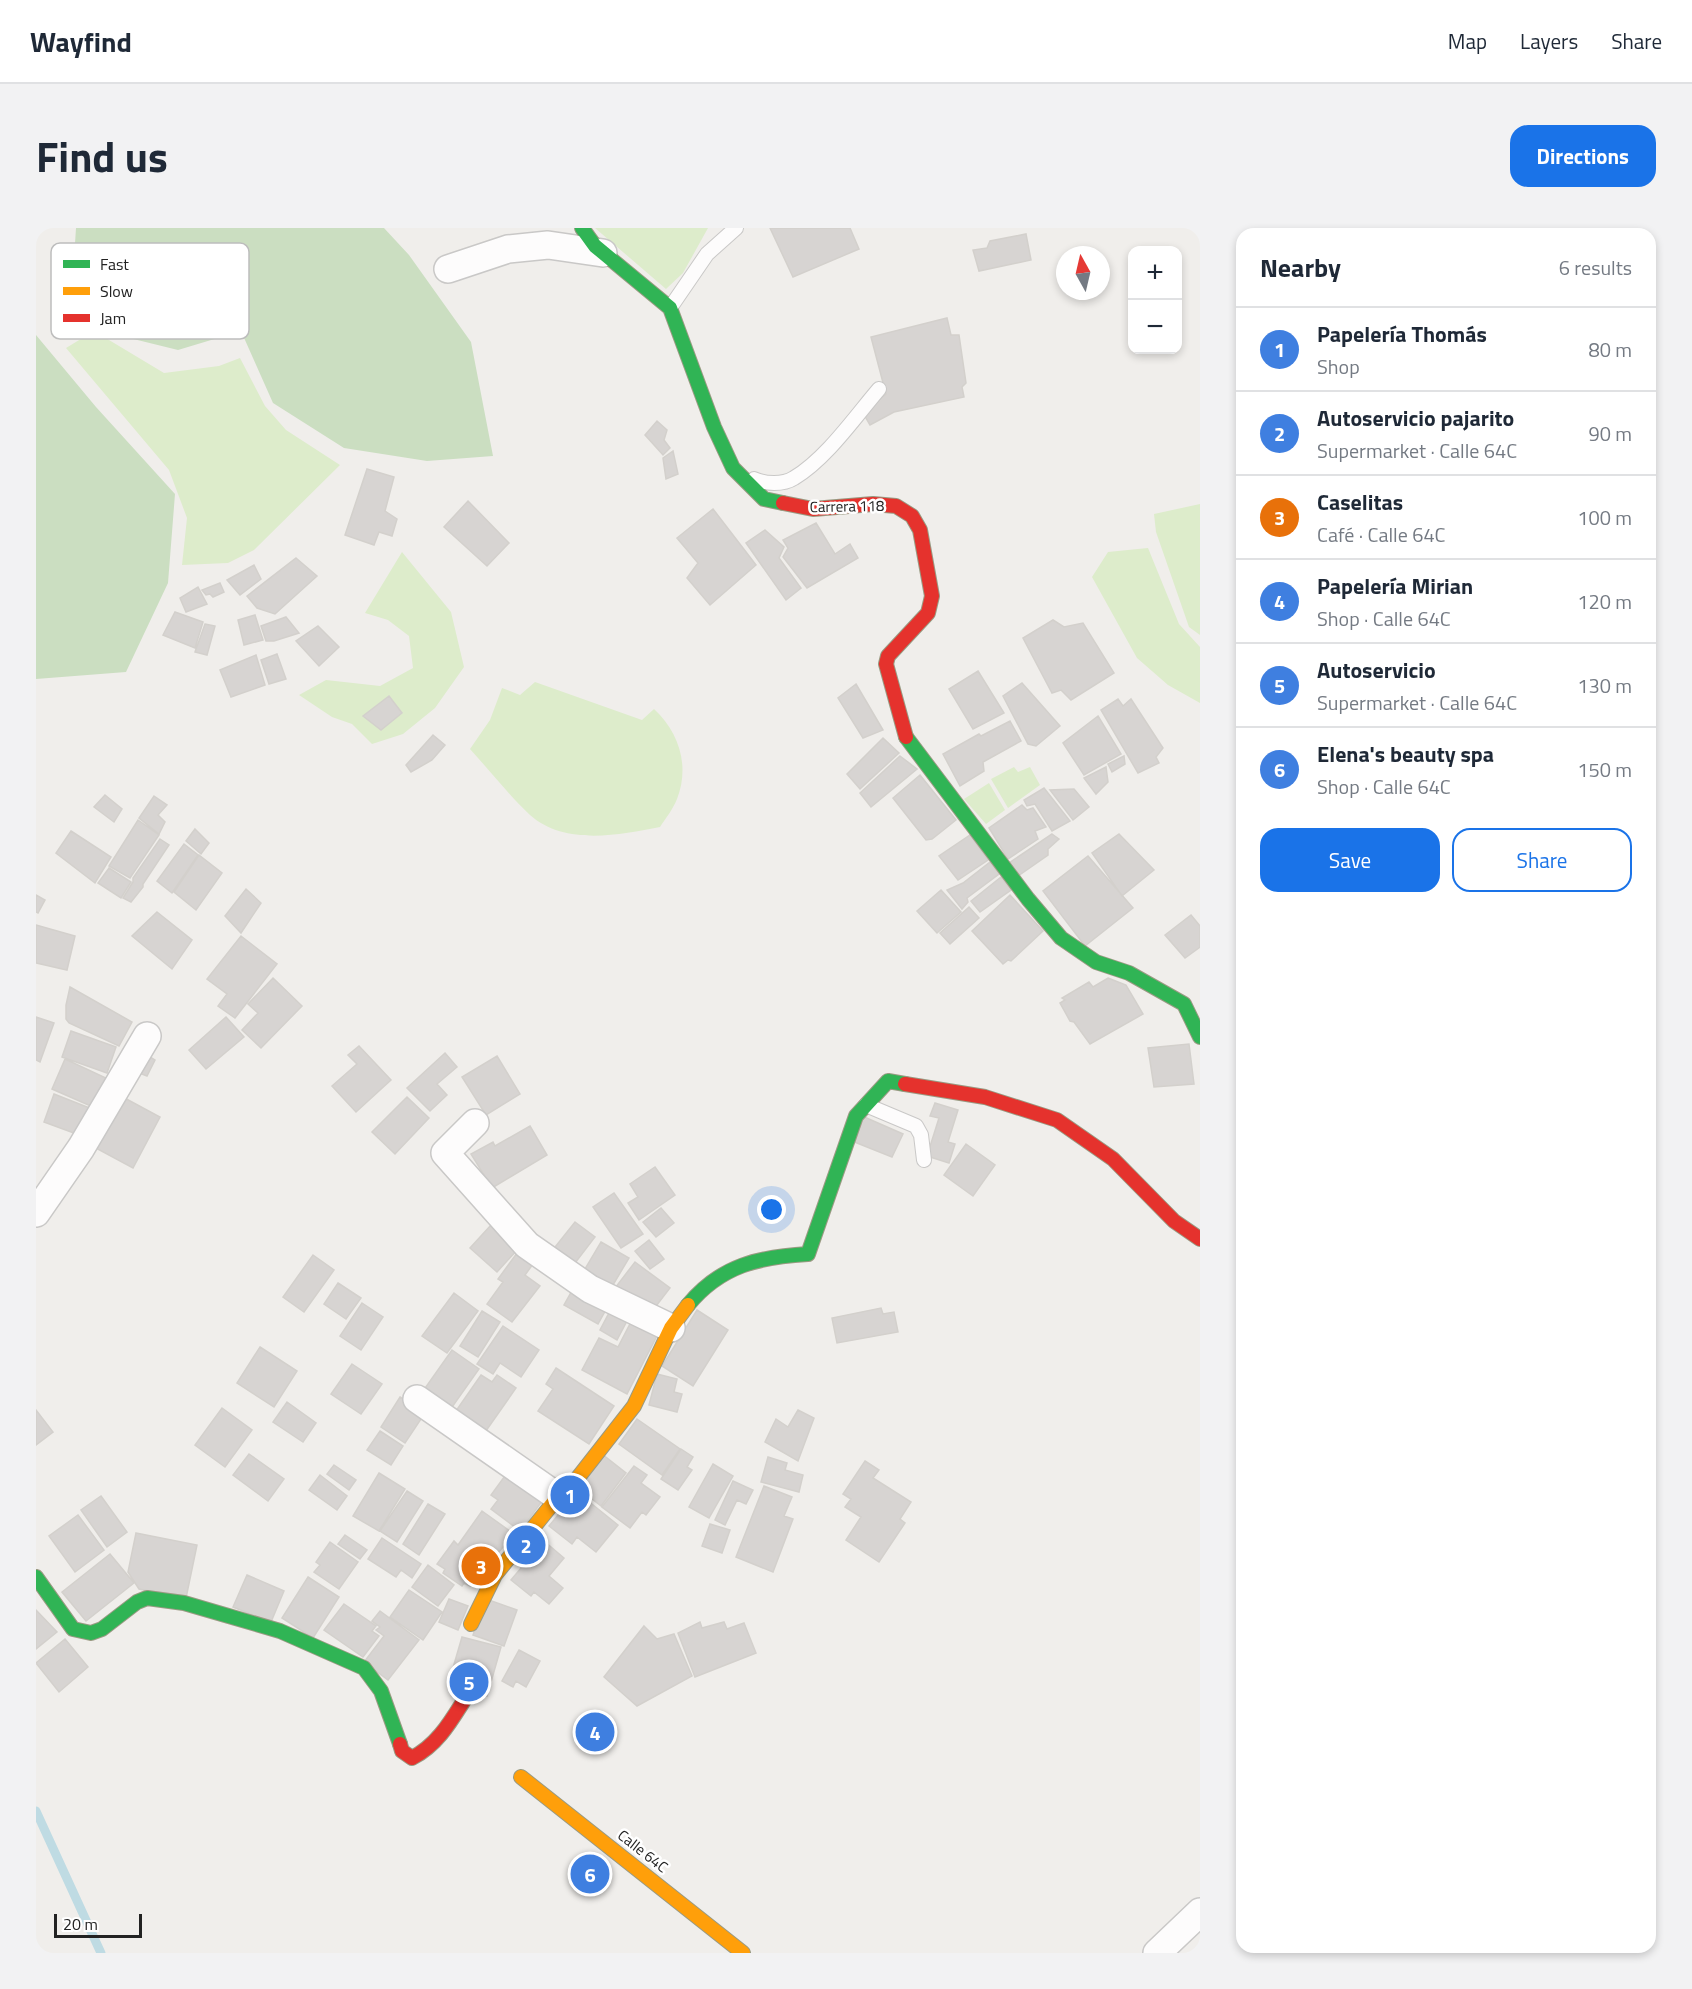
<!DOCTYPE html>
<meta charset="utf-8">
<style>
body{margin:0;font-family:"Titillium Web",sans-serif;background:#f2f2f3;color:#1f2937}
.controls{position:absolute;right:18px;top:18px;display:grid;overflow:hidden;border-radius:12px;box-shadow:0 3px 9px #0003}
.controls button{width:54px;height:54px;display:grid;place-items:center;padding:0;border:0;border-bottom:2px solid #e0e1e3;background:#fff;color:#1f2937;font:30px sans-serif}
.compass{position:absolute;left:1020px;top:18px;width:54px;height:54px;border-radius:50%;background:#fff;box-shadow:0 3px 9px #0003;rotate:352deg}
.scale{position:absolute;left:18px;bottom:15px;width:88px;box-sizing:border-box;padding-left:6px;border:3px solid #222;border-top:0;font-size:16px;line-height:21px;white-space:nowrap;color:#222;-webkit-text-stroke:4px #fff;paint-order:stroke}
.you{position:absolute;left:736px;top:982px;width:21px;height:21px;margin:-15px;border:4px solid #fff;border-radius:50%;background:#1a73e8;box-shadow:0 0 0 9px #1a73e833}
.badge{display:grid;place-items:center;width:39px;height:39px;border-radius:50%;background:#1a73e8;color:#fff;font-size:20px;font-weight:700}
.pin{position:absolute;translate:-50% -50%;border:3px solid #fff;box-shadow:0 2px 6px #0006}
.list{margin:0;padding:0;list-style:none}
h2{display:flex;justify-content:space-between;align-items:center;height:78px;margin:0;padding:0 24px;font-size:26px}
h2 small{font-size:20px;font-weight:400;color:#747a83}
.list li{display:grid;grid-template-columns:39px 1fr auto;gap:18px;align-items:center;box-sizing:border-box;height:84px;padding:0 24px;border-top:2px solid #e0e1e3}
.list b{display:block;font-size:22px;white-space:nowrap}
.list p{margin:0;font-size:20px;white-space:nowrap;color:#747a83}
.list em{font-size:20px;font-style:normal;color:#747a83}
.actions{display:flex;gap:12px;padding:18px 24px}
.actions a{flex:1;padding:14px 0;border:2px solid #1a73e8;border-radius:18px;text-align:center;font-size:21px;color:#1a73e8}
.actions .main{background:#1a73e8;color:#fff}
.map{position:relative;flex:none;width:1164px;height:1725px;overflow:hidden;border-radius:18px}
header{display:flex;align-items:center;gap:36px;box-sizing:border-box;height:84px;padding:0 30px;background:#fff;border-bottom:2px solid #e0e1e3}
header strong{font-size:28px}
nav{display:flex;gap:33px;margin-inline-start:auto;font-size:21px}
.intro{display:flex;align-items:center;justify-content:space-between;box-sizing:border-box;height:144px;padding:0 36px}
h1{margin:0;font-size:42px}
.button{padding:15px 27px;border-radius:18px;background:#1a73e8;color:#fff;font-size:21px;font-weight:700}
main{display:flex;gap:36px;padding:0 36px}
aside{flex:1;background:#fff;border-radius:18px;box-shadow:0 3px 9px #0003}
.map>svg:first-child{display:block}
</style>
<header>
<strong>Wayfind</strong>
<nav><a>Map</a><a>Layers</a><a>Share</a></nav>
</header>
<div class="intro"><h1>Find us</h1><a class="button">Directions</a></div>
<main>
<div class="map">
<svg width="1164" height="1725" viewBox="0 0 1164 1725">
<rect width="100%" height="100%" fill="#f0eeeb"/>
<path fill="#ddeccb" d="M559,0H672L647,45L630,61Z
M58,103L128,145L183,138L204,130L229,178L250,202L304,237L218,322L192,335L146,337L151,290L133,242L30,120Z
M1164,276V407L1153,399L1120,304L1118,286Z
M1112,320L1143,396L1164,419V475L1132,457L1101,430L1056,349L1072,324Z
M366,324L415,384L428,439L399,480L367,506L336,516L316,496L296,489L263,467L290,452L344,458L377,440L373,408L352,392L329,385Z
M499,454L606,492L618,481C643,504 654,538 641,571C637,581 630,590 624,599C583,607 529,618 494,587C473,567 454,543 434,521L454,492L466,460L484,467Z
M978,539L982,544L994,539L1004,557L972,580L955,551Z
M953,555L969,582L950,596L928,571Z"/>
<path fill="#cbdec1" d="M40,0H348L373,27L435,114L457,228L391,233L308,220L237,175L205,103L142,122L73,105L36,62Z
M0,107L60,179L139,266L132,355L90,444L0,451Z"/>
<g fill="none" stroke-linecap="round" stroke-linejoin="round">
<path stroke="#bfdbe3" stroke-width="9" d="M0,1583L65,1725"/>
</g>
<path fill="#d7d4d2" stroke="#d3d0cc" stroke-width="1.5" d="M734,0H814L823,21L757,49Z
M990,6L995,32L943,43L937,22L951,20L954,13Z
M911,90L915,107H923L930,155L926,159L928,169L858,184L834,197L827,185L850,166L835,109Z
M621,193L631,202L628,212L634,220L627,227L609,207Z
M637,223L642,246L630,251L627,230Z
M331,241L358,249L349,283L361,291L356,308L343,304L338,317L309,307Z
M432,273L473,315L451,338L408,299Z
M677,281L720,337L674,377L651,350L662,335L641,310Z
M780,295L799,326L814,316L822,330L771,360L747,329L752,320L747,312Z
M729,302L748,319L743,330L765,360L750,372L710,315Z
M260,330L281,348L239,386L221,380L211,368Z
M218,337L225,351L204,367L191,352Z
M184,355L188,364L177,369L174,366L170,367L166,362Z
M162,359L171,376L150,384L144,370Z
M139,384L167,394L159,420L127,407Z
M219,387L227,412L208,417L202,392Z
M250,389L263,405L238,413H230L225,398Z
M1017,392L1028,399L1047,395L1078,445L1035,472L1025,462L1016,465L987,410Z
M169,396L179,398L171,427L159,424Z
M282,398L303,419L283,438L260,413Z
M241,426L250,451L233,456L225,432Z
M220,427L229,457L195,469L184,442Z
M942,443L968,485L937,501L913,461Z
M986,455L1024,498L1000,518L992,516L967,468Z
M820,456L847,502L827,510L802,470Z
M353,468L366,485L345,502L327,488Z
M1082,471L1087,478L1095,471L1127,520L1120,529L1123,535L1102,545L1065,482Z
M1062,488L1085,526L1048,547L1027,515Z
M974,493L985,513L947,534L948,543L924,558L907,526L943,506L945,508Z
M397,507L409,517L396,532L375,544L370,537Z
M847,510L863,525L824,561L811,546Z
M864,528L881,541L835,579L824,565Z
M1088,528L1089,536L1076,544L1072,536Z
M1070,539L1072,554L1060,566L1048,550Z
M884,547L920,592L896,611L890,612L857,570Z
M1008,560L1034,593L1016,603L999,576L991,578L988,572Z
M1038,561L1053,579L1037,592L1014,562Z
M69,567L86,581L78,594L58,579Z
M118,568L131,577L122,587L129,594L123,606L103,590Z
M986,577L991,582L997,580L1010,599L999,603L1002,611L972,631L953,600Z
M102,592L123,607L94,650L73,638Z
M159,601L173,615L165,626L150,613Z
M35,603L75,629L59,655L20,625Z
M1016,606L1023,611L1012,621V627L982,648L973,635Z
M1083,606L1118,642L1086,668L1056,625Z
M934,607L952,632L922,652L903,628Z
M124,611L133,617L107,656V659L95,674L87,670L97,654V650Z
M148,616L162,627L136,665L121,653Z
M163,627L186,645L160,682L138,664Z
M1052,628L1097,680L1049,718L1007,663Z
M954,634L963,646L931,670L932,674L926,681L911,662L927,655Z
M73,640L95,654L85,670L62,655Z
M965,649L975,662L944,684L935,673Z
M210,661L225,675L205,705L189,688Z
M905,662L925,684L901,705L881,683Z
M0,667L9,672L2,685L0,684Z
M974,667L1007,703L975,733L972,732L967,736L936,703Z
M933,679L943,690L914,716L904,705Z
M121,684L156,712L136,741L96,708Z
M1155,687L1164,698V719L1149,730L1129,707Z
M0,697L39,708L31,742L0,735Z
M205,708L241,736L199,790L182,778L191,766L171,751Z
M237,750L266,778L225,820L206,802L222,785L212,776Z
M1072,750L1090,757L1107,786L1054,816L1038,794L1034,793L1024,775L1029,772L1026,770L1053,754L1057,759Z
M34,759L96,794L83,818L33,795L30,791V777Z
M0,789L18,795L4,834L0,832Z
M190,789L208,809L170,841L153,822Z
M35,803L80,819L71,845L26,829Z
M1153,816L1158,856L1118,859L1112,820Z
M323,818L355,852L320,884L296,858L321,836L312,827Z
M106,824L119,832L111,848L96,842Z
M409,825L421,839L401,856L411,867L394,883L371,860Z
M461,828L484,866L450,887L426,849Z
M29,831L70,850L57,879L16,861Z
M18,866L56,881L46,908L8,894Z
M83,867L124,889L97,940L56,918Z
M371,869L393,890L359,926L336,904Z
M899,875L922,882L912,914L919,916L913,935L891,928L903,890L894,888Z
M826,888L867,906L856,929L816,913Z
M494,898L511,927L456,960L435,926L457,914L459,918Z
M930,916L959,937L937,968L908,947Z
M619,939L639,967L603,992L592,975L602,969L594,956Z
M578,965L607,1006L585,1020L557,979Z
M625,980L638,995L620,1009L607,994Z
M539,994L559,1009L536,1039L515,1024Z
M455,997L482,1021L461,1044L434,1020Z
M613,1012L628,1031L614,1041L599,1023Z
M565,1014L593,1030L574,1062L546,1046Z
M484,1021L500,1032L489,1047L504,1058L476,1094L451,1076L467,1054L462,1051Z
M277,1027L298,1042L268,1084L247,1069Z
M599,1034L634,1060L614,1086L579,1060Z
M302,1055L325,1070L310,1091L288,1076Z
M538,1059L572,1078L562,1096L528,1077Z
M418,1065L442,1083L411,1125L386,1108Z
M326,1075L347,1089L325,1122L304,1108Z
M845,1080L847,1086L858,1084L862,1104L801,1115L796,1090Z
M575,1081L592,1091L581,1112L564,1102Z
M661,1082L692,1102L657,1158L626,1138Z
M446,1083L464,1094L442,1129L424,1118Z
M597,1090L623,1104L591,1166L546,1142L563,1110L582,1119Z
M467,1098L503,1122L485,1149L464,1135L457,1146L441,1136Z
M224,1119L261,1143L238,1179L201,1155Z
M416,1122L443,1141L414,1182L387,1163Z
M316,1136L346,1156L325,1186L295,1166Z
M520,1140L578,1178L553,1216L502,1183L517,1161L510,1156Z
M621,1146L641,1151L638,1164L646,1166L641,1184L613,1177Z
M445,1147L456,1154L461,1147L480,1160L445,1210L415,1190Z
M364,1169L389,1185L369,1215L345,1199Z
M251,1174L280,1195L267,1214L237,1194Z
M186,1180L216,1202L189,1239L159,1217Z
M0,1182L17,1204L0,1217Z
M762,1182L778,1190L762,1233L729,1214L740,1191L752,1199Z
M601,1191L644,1221L626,1247L583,1216Z
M344,1203L367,1218L355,1237L331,1222Z
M645,1221L657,1229L651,1239L656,1242L642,1262L625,1251Z
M213,1226L248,1251L232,1273L197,1247Z
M566,1226L590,1245L565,1278L541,1259Z
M732,1229L751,1235L749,1242L767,1247L763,1264L725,1254Z
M829,1233L843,1242L837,1250L875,1274L864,1291L869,1295L843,1334L810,1312L825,1289L809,1279L815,1271L807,1266Z
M677,1236L697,1248L673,1290L653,1279Z
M298,1237L320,1252L313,1262L291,1246Z
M598,1238L611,1247L605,1255L624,1269L610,1287L606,1284L594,1300L566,1279Z
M343,1245L369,1261L343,1303L317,1288Z
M471,1245L507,1272L484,1303L455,1281L462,1272L455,1267Z
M284,1247L311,1268L301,1282L273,1262Z
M697,1253L717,1262L710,1276L701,1272L689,1297L679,1292Z
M728,1258L756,1269L748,1288L757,1291L737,1344L700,1329Z
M371,1263L387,1273L361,1314L344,1303Z
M541,1264L582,1297L560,1324L541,1309L536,1316L513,1298Z
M65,1268L91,1304L71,1319L45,1282Z
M392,1276L409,1286L383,1327L367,1316Z
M446,1283L478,1306L434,1358L428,1355L426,1358L407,1345L409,1341L401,1336L418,1313L422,1317Z
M42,1287L68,1322L39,1344L13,1308Z
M674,1296L694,1302L686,1325L666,1318Z
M100,1305L161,1317L150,1370L103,1361L92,1344Z
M309,1307L331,1322L324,1331L302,1316Z
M346,1310L385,1336L376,1350L365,1342L360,1349L332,1331Z
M508,1313L528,1330L513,1348L527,1360L513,1376L498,1364L495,1368L475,1352Z
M294,1314L322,1334L303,1361L278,1344L284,1337L280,1334Z
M74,1326L98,1355L50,1393L26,1364Z
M392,1337L418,1357L402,1378L376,1359Z
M211,1347L248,1363L235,1394L197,1379Z
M272,1349L303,1369L277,1410L246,1390Z
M373,1362L406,1384L387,1412L354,1389Z
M413,1371L432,1378L422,1402L403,1394Z
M450,1371L481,1382L468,1418L437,1407Z
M308,1376L340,1398L336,1403L343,1408L327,1429L288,1402Z
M0,1382L21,1404L0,1421Z
M344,1383L383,1412L352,1452L328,1434L348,1408L340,1402L344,1399L336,1393Z
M664,1394L666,1400L688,1394L691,1401L708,1395L720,1425L659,1449L642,1405Z
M608,1398L621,1411L638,1406L656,1448L601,1478L568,1449Z
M426,1409L465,1419L451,1468L412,1457Z
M29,1411L52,1439L23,1464L0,1435Z
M483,1422L504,1433L490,1459L480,1453L477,1459L466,1453Z"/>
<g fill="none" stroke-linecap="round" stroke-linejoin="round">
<defs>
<path id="lane" d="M634,80L671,26L700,0
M718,251C729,256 747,257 758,250C790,231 819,189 843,161
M830,877L880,898L885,907L888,932"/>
<path id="street" d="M412,41L472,21L512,17L567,25
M439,895L409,925L491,1017L554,1061L635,1100
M0,985L45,920L111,808
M381,1171L522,1269
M1121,1725L1164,1684"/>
<path id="fast" d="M546,0L559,18L634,80L678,199L697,240L728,271L747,275
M870,509L992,671L1025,710L1060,734L1093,745L1148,776L1164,809
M652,1077C685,1037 723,1029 772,1026L820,888L852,853L869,856
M0,1349L37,1401L55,1405L66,1401L101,1374L111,1370L148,1375L244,1403L328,1440L345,1463L364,1516"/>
<path id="slow" d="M435,1396L459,1347L522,1269L537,1256L598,1178L635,1100L652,1077
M485,1549L707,1725"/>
<path id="jam" d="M747,275L777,281L837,276L860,278L876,288L884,302L896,368L892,385L852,428L850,436L870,509
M869,856L949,869L1021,892L1077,931L1138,993L1164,1011
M364,1516L366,1523L376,1530C403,1516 416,1491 432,1466"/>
</defs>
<use href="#lane" stroke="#c9c8c7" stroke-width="16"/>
<use href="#street" stroke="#c9c8c7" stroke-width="30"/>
<use href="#fast" stroke="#999a82" stroke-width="16"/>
<use href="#slow" stroke="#999a82" stroke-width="16"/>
<use href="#jam" stroke="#999a82" stroke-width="16"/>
<use href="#lane" stroke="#fdfcfc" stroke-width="14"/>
<use href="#street" stroke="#fdfcfc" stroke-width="27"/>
<use href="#fast" stroke="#30b455" stroke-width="14"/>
<use href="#slow" stroke="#ff9f0a" stroke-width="14"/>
<use href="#jam" stroke="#e5322d" stroke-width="14"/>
</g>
<g text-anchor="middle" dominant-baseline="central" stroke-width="5" stroke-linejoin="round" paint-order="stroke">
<g font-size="15" fill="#222" stroke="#fff">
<text transform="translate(811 278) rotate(-1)">Carrera 118</text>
<text transform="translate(607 1623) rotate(38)">Calle 64C</text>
</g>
</g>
<rect x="15" y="15" width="198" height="96" rx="9" fill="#fff" stroke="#bdbdbd" stroke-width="1.5"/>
<rect x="27" y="32" width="27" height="8" fill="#30b455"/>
<rect x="27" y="59" width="27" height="8" fill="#ff9f0a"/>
<rect x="27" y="86" width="27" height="8" fill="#e5322d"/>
<g font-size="16" fill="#222">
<text x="64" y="42">Fast</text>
<text x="64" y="69">Slow</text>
<text x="64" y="96">Jam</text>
</g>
</svg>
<div class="controls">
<button>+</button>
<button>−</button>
</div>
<svg class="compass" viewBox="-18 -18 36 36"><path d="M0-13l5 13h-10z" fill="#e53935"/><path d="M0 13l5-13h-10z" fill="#747a83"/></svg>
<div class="scale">20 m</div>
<div class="you"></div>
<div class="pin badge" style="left:534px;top:1267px;background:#3f7fe0">1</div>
<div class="pin badge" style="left:490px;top:1317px;background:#3f7fe0">2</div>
<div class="pin badge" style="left:445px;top:1338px;background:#e8710a">3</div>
<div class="pin badge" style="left:559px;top:1504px;background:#3f7fe0">4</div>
<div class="pin badge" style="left:433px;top:1454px;background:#3f7fe0">5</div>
<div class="pin badge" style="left:554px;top:1646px;background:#3f7fe0">6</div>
</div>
<aside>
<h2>Nearby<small>6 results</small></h2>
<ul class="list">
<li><span class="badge" style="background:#3f7fe0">1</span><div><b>Papelería Thomás</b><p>Shop</p></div><em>80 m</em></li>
<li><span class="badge" style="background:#3f7fe0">2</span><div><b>Autoservicio pajarito</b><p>Supermarket · Calle 64C</p></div><em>90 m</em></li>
<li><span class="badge" style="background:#e8710a">3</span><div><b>Caselitas</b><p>Café · Calle 64C</p></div><em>100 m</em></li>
<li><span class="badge" style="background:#3f7fe0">4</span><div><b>Papelería Mirian</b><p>Shop · Calle 64C</p></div><em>120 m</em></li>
<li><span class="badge" style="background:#3f7fe0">5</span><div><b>Autoservicio</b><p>Supermarket · Calle 64C</p></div><em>130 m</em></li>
<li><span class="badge" style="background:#3f7fe0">6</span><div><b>Elena's beauty spa</b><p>Shop · Calle 64C</p></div><em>150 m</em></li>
</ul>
<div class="actions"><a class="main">Save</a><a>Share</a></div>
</aside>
</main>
